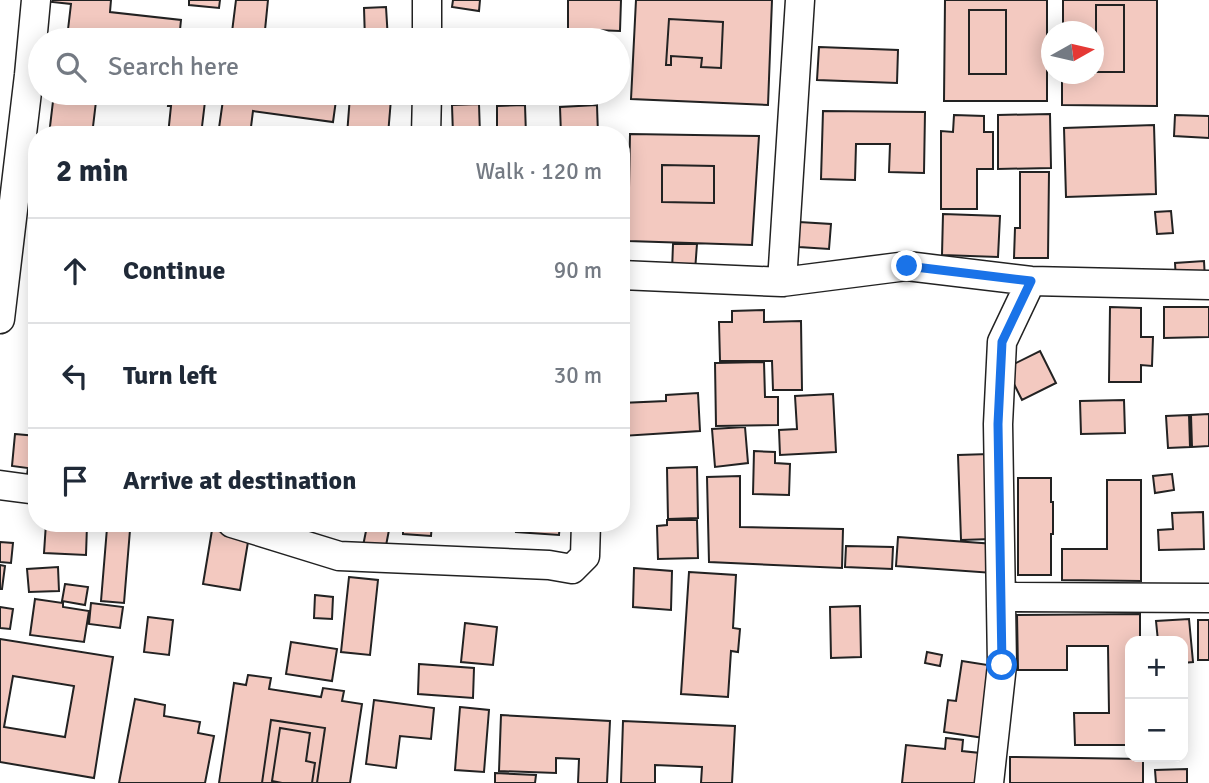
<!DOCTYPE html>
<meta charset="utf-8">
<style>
body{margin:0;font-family:Signika,sans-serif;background:#f2f2f3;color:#1f2937}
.controls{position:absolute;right:21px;bottom:21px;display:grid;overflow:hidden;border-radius:14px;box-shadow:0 4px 18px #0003}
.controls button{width:63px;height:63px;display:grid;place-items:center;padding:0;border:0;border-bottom:2px solid #e0e1e3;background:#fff;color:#1f2937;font:35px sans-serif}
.compass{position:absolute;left:1041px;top:21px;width:63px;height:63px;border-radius:50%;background:#fff;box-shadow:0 4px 18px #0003;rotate:82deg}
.stop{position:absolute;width:21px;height:21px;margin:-16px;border:5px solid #1a73e8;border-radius:50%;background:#fff}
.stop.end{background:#1a73e8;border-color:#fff;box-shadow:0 2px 7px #0008}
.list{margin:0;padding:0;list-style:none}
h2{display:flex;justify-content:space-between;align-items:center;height:91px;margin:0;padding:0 28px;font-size:30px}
h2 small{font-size:23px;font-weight:400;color:#747a83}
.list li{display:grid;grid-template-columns:46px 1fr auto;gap:21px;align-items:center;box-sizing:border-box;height:105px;padding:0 28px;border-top:2px solid #e0e1e3}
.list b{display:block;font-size:26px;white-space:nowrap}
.list em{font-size:23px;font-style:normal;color:#747a83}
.icon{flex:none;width:38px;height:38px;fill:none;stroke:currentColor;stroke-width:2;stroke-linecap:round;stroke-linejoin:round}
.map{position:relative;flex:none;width:1209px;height:783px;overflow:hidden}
.search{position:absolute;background:#fff;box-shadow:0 4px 18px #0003;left:28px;top:28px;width:602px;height:77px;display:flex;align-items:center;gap:18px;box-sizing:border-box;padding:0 24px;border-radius:38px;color:#747a83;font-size:26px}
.panel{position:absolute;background:#fff;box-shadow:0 4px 18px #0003;left:28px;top:126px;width:602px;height:406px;border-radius:28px}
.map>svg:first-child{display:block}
</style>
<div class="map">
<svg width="1209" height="783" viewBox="0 0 1209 783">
<rect width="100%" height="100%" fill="#fff"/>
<path fill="#f3c9c0" stroke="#222" stroke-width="2" fill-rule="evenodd" d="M53,0H111L110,12L181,20L179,40H87L67,38L71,4L52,2Z
M189,0H220L219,8L189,5Z
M236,0H268L264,40H231Z
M453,0H480L479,11L452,7Z
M568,0H621L620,31L568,29Z
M636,0H772L768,105L631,99ZM669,19L723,22L721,68L701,67L702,58L671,56V65H666Z
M945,0H1047V101H944ZM969,10H1006V74H969Z
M1063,0H1157V106L1062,105V74H1094V32H1063ZM1096,5H1124V72H1096Z
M1096,5H1124V72H1096Z
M386,7L388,40H365L364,8Z
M969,10H1006V74H969Z
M669,19L723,22L721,68L701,67L702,58L671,56V65H666Z
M454,34H494V40H454Z
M819,47L898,50L897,83L817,80Z
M54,93H97L92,135H49Z
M105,93H168L167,101Z
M170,93H206L201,135H168L171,106H168Z
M224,93H337L333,122L253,111L250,135H218Z
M350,96L391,99L388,135H347Z
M479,104L480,135H453L452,105Z
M525,105L526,135H497V106Z
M597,105L598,135H561L560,107Z
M823,111L925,112L924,173L889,172L890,144H856L855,180L821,179Z
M1050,114L1051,168L998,169V115Z
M954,115L984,116V132H993V169H977V209H941V131L953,132Z
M1175,115L1209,116V138L1174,136Z
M1154,125L1156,194L1066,197L1064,128Z
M630,134L759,136L752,245L628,241ZM662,165L714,166V203L662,202Z
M662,165L714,166V203L662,202Z
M1020,172H1049L1048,258H1014L1015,228H1020Z
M1171,211L1173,233L1157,234L1155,212Z
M943,214L1000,216L998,257L942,255Z
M799,222L831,224L829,249L799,247Z
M673,244H697L695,271H672Z
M1204,261L1205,280L1176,281L1175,263Z
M1110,307L1141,308V337H1153L1152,366L1141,365V382H1109Z
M1164,307H1209V337L1164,338Z
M764,310V322L801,321L802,390H773L772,361H720L719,322H732V311Z
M1040,351L1056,383L1022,400L1006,368Z
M764,362L765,397H778V425L716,426L715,363Z
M698,393L700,431L622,436L621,403L666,401V395Z
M833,394L836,452L780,455L779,430L797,429L795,396Z
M1124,400L1125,433L1081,434L1080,401Z
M1209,414V446L1192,447L1191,415Z
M1189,415L1190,447L1168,448L1166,416Z
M745,427L748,463L715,467L712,429Z
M15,434L37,436V483L26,482L28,468L12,466Z
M754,451L775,452V463L790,464L789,495L753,494Z
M989,454L992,539L961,540L958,455Z
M697,467L698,518L668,519L667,468Z
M1172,474L1174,490L1155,493L1153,476Z
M740,476V527L843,529L842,568L709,562L707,477Z
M1018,478H1051V502H1053V534H1051V575H1018Z
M1107,480H1141V581L1062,580V549H1107Z
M1203,512L1204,549L1159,550L1158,530L1173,529L1172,513Z
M667,520H697L698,558L658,559L657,526L667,525Z
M46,523L87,525L86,555L44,553Z
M403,523H432L431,536L403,534Z
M441,523H484V529L441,527Z
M517,523H560L559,535L516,532Z
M367,526L389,530L384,556L362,551Z
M107,528L130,530L124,603L101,601Z
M212,530L249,536L240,590L203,584Z
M898,537L995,544L993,573L896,566Z
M0,542L13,543L11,563L0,562Z
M846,546L893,547L892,569L845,567Z
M0,565L5,566L2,589H0Z
M58,567L59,591L29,592L27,569Z
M634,568L672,571L671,610L633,607Z
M689,572L736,575L733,628L740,629L738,652L731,651L728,697L681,694Z
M349,577L378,580L370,655L341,652Z
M65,584L88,587L85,605L62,601Z
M315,595L333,597L332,619L314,618Z
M35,599L63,603V607L89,611L84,642L30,635Z
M91,603L123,607L120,628L89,624Z
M860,606L861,657L831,658L830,607Z
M0,607L13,609L10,629L0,628Z
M1140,614V641H1130V745H1075L1074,713H1109L1108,646H1067V670H1018L1017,615Z
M148,617L173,620L169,655L144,652Z
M1189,619L1193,662L1183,663V641H1158L1156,621Z
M1198,620H1209V660H1198Z
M465,623L497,627L493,665L461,662Z
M0,639L113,657L94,778L0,762ZM13,676L74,686L65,737L4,727Z
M291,642L337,649L332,681L286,674Z
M927,652L942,655L940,666L925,663Z
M962,661L994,666L984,738L944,732L948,700L956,701Z
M419,664L474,668L473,698L418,694Z
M248,675L271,678L269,689L321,697L323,688L344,691L342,701L362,704L350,783H317L325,728L271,720L262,783H219L234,683L246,685Z
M135,699L165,705L164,716L200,722L198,733L214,736L205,783H119Z
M374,700L434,708L431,739L400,736L396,768L366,764Z
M460,707L489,710L484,772L455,770Z
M501,715L610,721L607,783H578L579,759L556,758V773L499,771Z
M271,720L325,728L317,783H312L315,763L306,761L310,733L280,728L272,781L282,783H262Z
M623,721L735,726L732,783H701L702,767L655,765V783H621Z
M280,728L310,733L306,761L315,763L312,783H282L272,781Z
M946,738L963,740L962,751L980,753L977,783H902L906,745L945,749Z
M1010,757L1143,759V783H1010Z
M1187,769V783H1156L1155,770Z
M495,773L536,775L535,783H495Z"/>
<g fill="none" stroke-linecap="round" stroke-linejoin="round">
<defs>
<path id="minor" d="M427,0V40
M426,135L427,93
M621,275L782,282L907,266L1031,281L1209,285
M782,282L800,0
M0,319L29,75L36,0
M0,485L37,490
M232,523L339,556L549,565L572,569L585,556L586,523
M1001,597L1209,598
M989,783L1002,665L998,424L1002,342L1031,281"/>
</defs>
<use href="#minor" stroke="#222" stroke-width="31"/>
<use href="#minor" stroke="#fff" stroke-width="28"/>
</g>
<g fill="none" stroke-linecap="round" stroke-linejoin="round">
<path stroke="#1a73e8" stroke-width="9" d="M907,266L1031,281L1002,342L998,424L1002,665"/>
</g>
</svg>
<div class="controls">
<button>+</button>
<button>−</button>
</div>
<svg class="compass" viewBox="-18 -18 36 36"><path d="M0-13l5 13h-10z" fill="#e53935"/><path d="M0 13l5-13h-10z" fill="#747a83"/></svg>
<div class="stop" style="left:1002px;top:665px"></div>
<div class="stop end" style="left:907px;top:266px"></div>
<div class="search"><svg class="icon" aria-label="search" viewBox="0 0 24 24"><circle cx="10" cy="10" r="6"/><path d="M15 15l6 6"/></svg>Search here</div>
<section class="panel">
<h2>2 min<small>Walk · 120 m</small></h2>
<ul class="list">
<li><svg class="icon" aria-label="ahead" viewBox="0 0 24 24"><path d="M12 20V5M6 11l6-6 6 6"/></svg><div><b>Continue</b></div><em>90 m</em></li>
<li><svg class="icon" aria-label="left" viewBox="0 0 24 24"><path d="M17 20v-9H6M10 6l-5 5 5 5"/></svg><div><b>Turn left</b></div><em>30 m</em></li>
<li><svg class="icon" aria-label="arrive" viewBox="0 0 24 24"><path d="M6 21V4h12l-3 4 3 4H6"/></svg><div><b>Arrive at destination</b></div></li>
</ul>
</section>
</div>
